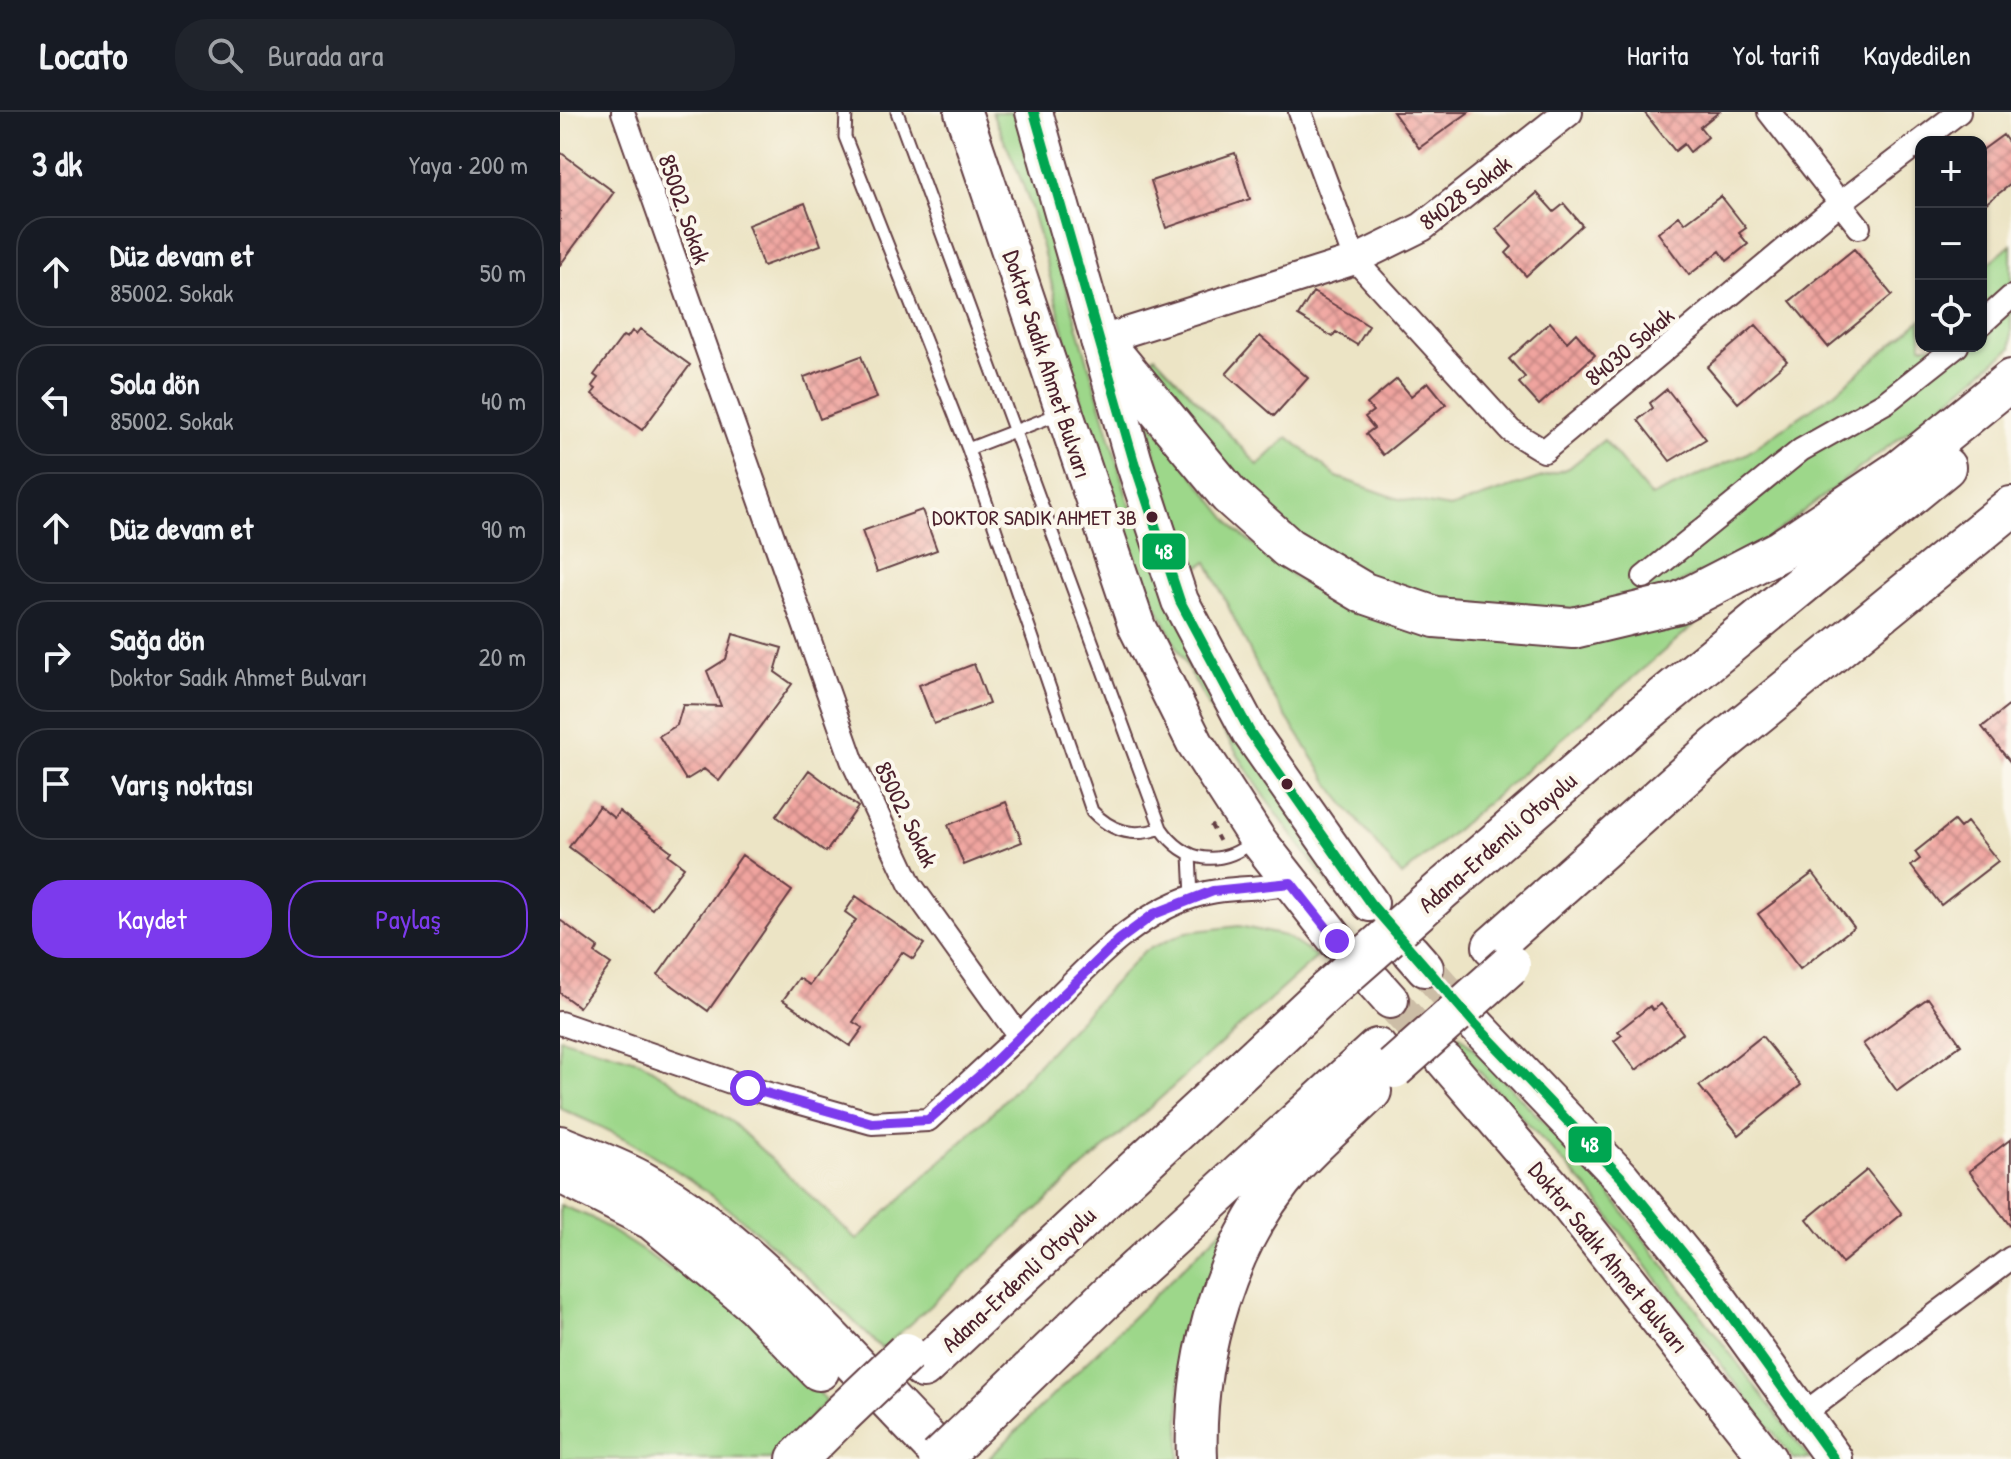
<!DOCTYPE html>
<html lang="tr">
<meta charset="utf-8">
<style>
body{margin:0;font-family:"Patrick Hand",sans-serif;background:#20242c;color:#f1f3f6}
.controls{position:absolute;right:24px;top:24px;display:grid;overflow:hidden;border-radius:16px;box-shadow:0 2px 6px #0004}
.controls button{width:72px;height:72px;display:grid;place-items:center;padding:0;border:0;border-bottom:2px solid #363941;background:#171b24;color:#f1f3f6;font:40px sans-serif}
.stop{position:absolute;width:24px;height:24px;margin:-18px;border:6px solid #7c3aed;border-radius:50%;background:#fff}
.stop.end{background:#7c3aed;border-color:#fff;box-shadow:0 2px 8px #0008}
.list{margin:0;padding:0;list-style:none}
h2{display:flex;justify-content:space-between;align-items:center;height:104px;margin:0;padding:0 32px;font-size:34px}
h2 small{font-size:26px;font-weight:400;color:#9ea1a6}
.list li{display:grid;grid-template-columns:52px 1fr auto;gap:24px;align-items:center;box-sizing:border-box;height:112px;margin:0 16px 16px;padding:0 16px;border:2px solid #363941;border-radius:32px}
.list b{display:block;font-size:30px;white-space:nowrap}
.list p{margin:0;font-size:26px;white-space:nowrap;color:#9ea1a6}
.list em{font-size:26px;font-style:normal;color:#9ea1a6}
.actions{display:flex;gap:16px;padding:24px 32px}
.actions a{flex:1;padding:18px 0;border:2px solid #7c3aed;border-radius:32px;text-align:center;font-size:28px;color:#7c3aed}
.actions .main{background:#7c3aed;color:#fff}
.icon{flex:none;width:44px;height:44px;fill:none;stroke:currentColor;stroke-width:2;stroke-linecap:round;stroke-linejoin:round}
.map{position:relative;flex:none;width:1451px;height:1347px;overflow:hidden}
header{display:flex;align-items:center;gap:48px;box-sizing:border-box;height:112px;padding:0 40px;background:#171b24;border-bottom:2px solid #363941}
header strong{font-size:38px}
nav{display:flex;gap:44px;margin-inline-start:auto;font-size:28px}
.search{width:560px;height:72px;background:#20242c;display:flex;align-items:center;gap:20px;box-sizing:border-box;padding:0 28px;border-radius:32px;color:#9ea1a6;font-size:30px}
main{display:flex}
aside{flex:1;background:#171b24}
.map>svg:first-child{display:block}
</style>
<header>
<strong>Locato</strong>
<div class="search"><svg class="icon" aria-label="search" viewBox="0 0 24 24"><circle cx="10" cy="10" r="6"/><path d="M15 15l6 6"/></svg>Burada ara</div>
<nav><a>Harita</a><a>Yol tarifi</a><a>Kaydedilen</a></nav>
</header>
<main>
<aside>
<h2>3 dk<small>Yaya · 200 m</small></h2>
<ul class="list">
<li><svg class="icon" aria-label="ahead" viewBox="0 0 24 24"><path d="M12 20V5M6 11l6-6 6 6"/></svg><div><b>Düz devam et</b><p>85002. Sokak</p></div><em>50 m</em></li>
<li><svg class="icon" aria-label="left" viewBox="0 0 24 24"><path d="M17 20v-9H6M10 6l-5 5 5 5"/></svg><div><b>Sola dön</b><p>85002. Sokak</p></div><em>40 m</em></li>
<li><svg class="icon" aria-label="ahead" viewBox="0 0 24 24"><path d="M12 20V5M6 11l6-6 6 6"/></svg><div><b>Düz devam et</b></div><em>90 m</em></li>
<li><svg class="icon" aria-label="right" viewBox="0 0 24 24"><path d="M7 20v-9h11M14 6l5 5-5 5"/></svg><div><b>Sağa dön</b><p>Doktor Sadık Ahmet Bulvarı</p></div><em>20 m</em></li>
<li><svg class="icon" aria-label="arrive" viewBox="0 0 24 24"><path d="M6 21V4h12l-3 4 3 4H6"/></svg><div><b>Varış noktası</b></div></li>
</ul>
<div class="actions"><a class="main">Kaydet</a><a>Paylaş</a></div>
</aside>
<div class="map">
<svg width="1451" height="1347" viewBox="0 0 1451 1347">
<defs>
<pattern id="building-cross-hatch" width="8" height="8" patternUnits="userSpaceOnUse" patternTransform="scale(2)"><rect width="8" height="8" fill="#f0a49f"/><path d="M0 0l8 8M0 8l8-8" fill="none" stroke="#c48582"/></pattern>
</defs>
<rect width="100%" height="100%" fill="#fbf7ec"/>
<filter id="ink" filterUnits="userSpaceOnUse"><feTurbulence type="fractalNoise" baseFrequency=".0125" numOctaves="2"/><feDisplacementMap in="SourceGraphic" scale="16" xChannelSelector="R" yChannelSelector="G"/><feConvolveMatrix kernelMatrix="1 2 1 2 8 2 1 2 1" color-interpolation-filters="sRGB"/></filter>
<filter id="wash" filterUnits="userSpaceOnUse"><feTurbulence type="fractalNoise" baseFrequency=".006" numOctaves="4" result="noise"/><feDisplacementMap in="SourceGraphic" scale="32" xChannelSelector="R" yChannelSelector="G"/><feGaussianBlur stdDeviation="1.8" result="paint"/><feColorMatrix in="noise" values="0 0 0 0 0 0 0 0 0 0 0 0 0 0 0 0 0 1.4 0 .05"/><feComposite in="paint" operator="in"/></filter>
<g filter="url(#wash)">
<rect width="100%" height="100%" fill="#ece4c5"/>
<path fill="#9dd78a" stroke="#747b5a" stroke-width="2" d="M432,0H455L569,391L806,793L795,804C692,680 614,550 557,399C519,300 501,196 471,96C461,63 445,31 432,0Z
M1451,133V236L1367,305L1207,427L1091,486L1023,502L944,498L863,483L804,463L743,425L691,384L640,327L588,249L595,244L698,353L728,325L777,365L839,387L890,396L1009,356L1044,328L1091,385L1186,342L1278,278L1361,208V234H1421V158Z
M584,301L677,419L738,468L804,502L900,525L1162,489L842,764L775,680L707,575L647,450L634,457L602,366Z
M679,814L725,824L757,845L322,1237C244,1160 164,1082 67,1028C46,1016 22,1007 0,996V926L80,949L173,1011L297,1128L430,1003L584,839L627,820Z
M900,923L1040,1069L1250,1347H1233L1029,1078L891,929Z
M689,1091L668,1126L620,1251V1347H428Z
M0,1093L30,1105L115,1160L129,1157L188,1205L267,1289L210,1347H0Z"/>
<g id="blocks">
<path fill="url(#building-cross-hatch)" d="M833,0H909L859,36Z
M1084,0H1159L1140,15L1148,25L1130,40L1124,32L1115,39Z
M1443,23L1451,34V72L1421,95V39Z
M0,40L54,80L0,153Z
M675,41L690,87L606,116L591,69Z
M977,81L994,100L1004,92L1022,113L966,164L946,141L952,135L936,117Z
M1161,84L1186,116L1179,121L1188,132L1167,149L1160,139L1129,163L1098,121L1119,104L1125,111Z
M245,91L261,133L203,154L188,113Z
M1294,137L1332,183L1268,235L1230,189Z
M753,180L809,214L797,233L776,220L773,225L738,204Z
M990,210L1007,230L1016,221L1035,243L979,293L959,271L965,265L949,247Z
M1196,213L1227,249L1178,291L1147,255Z
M80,217L130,253L82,318L32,282L36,277L32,274L38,266L34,263L63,224L67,226L72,219L76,222Z
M700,224L748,266L714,304L666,262Z
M301,244L317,286L260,307L244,265Z
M837,267L851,284L868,270L886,292L823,343L806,322L814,316L805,305L813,299L807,292Z
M1107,277L1146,327L1110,349L1078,308L1093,296L1090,291Z
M362,398L377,438L317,460L302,419Z
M173,522L222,536L215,560L232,572L159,669L144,657L126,668L99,624L117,613L123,593L161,594L147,559L166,547Z
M414,552L429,592L374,612L359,573Z
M1451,592V651L1422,615Z
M249,658L298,695L266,740L216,704Z
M446,690L462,730L404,753L388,713Z
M39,694L54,706L59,699L111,739L108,743L124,755L92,797L9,735Z
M1394,709L1400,716L1407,710L1438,749L1381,793L1351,754L1360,747L1355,740Z
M182,743L232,779L148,899L98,863Z
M1253,761L1294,815L1240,857L1198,802Z
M296,784L364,832L353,847L342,840L293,910L303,916L290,934L223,888L239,866L250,873L296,808L285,800Z
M0,808L38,836L35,841L51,852L19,895L0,881Z
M1368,886L1401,933L1337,979L1303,932Z
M1101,892L1123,921L1076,958L1054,929L1062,923L1058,919L1090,894L1093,898Z
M1202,924L1241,973L1179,1023L1139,974Z
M1451,1027V1115L1409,1059Z
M1307,1058L1342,1102L1282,1151L1247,1107Z"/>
</g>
</g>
<g filter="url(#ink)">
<use href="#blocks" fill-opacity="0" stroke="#623d42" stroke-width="2"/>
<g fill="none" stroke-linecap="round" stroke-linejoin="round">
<path stroke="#ccbda6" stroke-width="36" stroke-dasharray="36 18" stroke-linecap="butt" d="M865,856L915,912
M830,888L884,948"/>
<defs>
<path id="service" d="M286,0L285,25L408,337L532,699C552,720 574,726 601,716
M337,0L601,716C625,751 660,756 693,729
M408,337L501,301
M630,743L632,785"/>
<path id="minor" d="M740,0L795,148L951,319L984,339L1280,91L1399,0
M1209,0L1299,115
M1421,212L1451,185
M1084,465L1241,338L1326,290L1397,234
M0,911L188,976L312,1011L368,1008L459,924L350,772L292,648L63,0
M459,924C511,874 564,806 635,784C666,774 699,778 731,771
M1242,1303L1451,1146"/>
<path id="tertiary" d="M541,228L795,148L862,115L1008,0"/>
<path id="primary" d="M403,0L577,515L635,631L697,727L777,829
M474,0L574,350L620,489L690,620L810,791
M851,840L865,856
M814,870L830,888
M915,912L1062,1066L1148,1172L1274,1347
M884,948L1010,1095L1208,1347"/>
<path id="motorway" d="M541,228L669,383L728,436L804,481L875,505L1013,516L1118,491L1219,439L1340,358L1451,268
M885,775L1078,607L1385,355
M933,834L1158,634L1451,395
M0,1034C28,1046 58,1056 84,1071C195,1133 296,1257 386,1347
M11,1066L93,1108L195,1192L259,1258
M363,1256L768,878
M402,1325L553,1179L817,937
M237,1347L282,1302
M637,1347C633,1244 665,1130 736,1051C759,1026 786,1003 811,979"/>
</defs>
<use href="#service" stroke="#623d42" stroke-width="15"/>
<use href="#minor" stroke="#623d42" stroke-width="26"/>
<use href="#tertiary" stroke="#623d42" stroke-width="32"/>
<use href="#primary" stroke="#623d42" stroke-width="40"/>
<use href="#motorway" stroke="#623d42" stroke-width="44"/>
<path stroke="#623d42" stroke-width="4" stroke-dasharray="6 6" stroke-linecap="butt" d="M651,713L660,730"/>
<use href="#service" stroke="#fff" stroke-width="11"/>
<use href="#minor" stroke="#fff" stroke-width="22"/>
<use href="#tertiary" stroke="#fff" stroke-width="28"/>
<use href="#primary" stroke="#fff" stroke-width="36"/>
<use href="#motorway" stroke="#fff" stroke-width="40"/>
<defs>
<path id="motorway-bridge" d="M768,878L885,775
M834,956L950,853
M282,1302L346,1241
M379,1347L402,1325"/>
</defs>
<use href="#motorway-bridge" stroke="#623d42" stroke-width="44" stroke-linecap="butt"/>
<use href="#motorway-bridge" stroke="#fff" stroke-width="40"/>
<defs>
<path id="bus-1" d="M474,0L574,350L620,489L690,620L810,791L915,912L1062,1066L1148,1172L1274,1347"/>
</defs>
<use href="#bus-1" stroke="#fbf7ec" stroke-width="16"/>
<use href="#bus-1" stroke="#00a651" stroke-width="10"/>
</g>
</g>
<g fill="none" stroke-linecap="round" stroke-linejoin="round" filter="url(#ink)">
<path stroke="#7c3aed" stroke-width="10" d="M188,976L312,1011L368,1008L424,960L559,828L594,802L653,779L731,771L777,829"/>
</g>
<g fill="#4a1f2b" stroke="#fbf7ec" stroke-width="3">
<circle cx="592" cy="405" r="7"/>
<circle cx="727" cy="672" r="7"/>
</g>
<g text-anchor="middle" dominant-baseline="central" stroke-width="8" stroke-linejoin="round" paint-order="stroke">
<g font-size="22" fill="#4a1f2b" stroke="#fbf7ec" text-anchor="end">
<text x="577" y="405">DOKTOR SADIK AHMET 3B</text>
</g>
<g font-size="24" fill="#4a1f2b" stroke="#fbf7ec">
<text transform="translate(905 80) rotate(-37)">84028 Sokak</text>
<text transform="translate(125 97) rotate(71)">85002. Sokak</text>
<text transform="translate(1069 234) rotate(-40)">84030 Sokak</text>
<text transform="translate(488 252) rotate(72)">Doktor Sadık Ahmet Bulvarı</text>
<text transform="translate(347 702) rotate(64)">85002. Sokak</text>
<text transform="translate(937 730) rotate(-41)">Adana-Erdemli Otoyolu</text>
<text transform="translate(1049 1145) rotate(51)">Doktor Sadık Ahmet Bulvarı</text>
<text transform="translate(458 1167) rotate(-43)">Adana-Erdemli Otoyolu</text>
</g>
</g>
<g stroke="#fbf7ec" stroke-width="3">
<rect x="581" y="420" width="46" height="39" rx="8" fill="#00a651"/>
<rect x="1007" y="1013" width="46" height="39" rx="8" fill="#00a651"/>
</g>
<g font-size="22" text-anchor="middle" font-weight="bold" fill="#fff">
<text x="604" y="447">48</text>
<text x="1030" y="1040">48</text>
</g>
</svg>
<div class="controls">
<button>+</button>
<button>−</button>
<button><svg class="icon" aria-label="locate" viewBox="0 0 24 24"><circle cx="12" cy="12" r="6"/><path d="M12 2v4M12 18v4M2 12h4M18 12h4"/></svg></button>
</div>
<div class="stop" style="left:188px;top:976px"></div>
<div class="stop end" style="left:777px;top:829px"></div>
</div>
</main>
